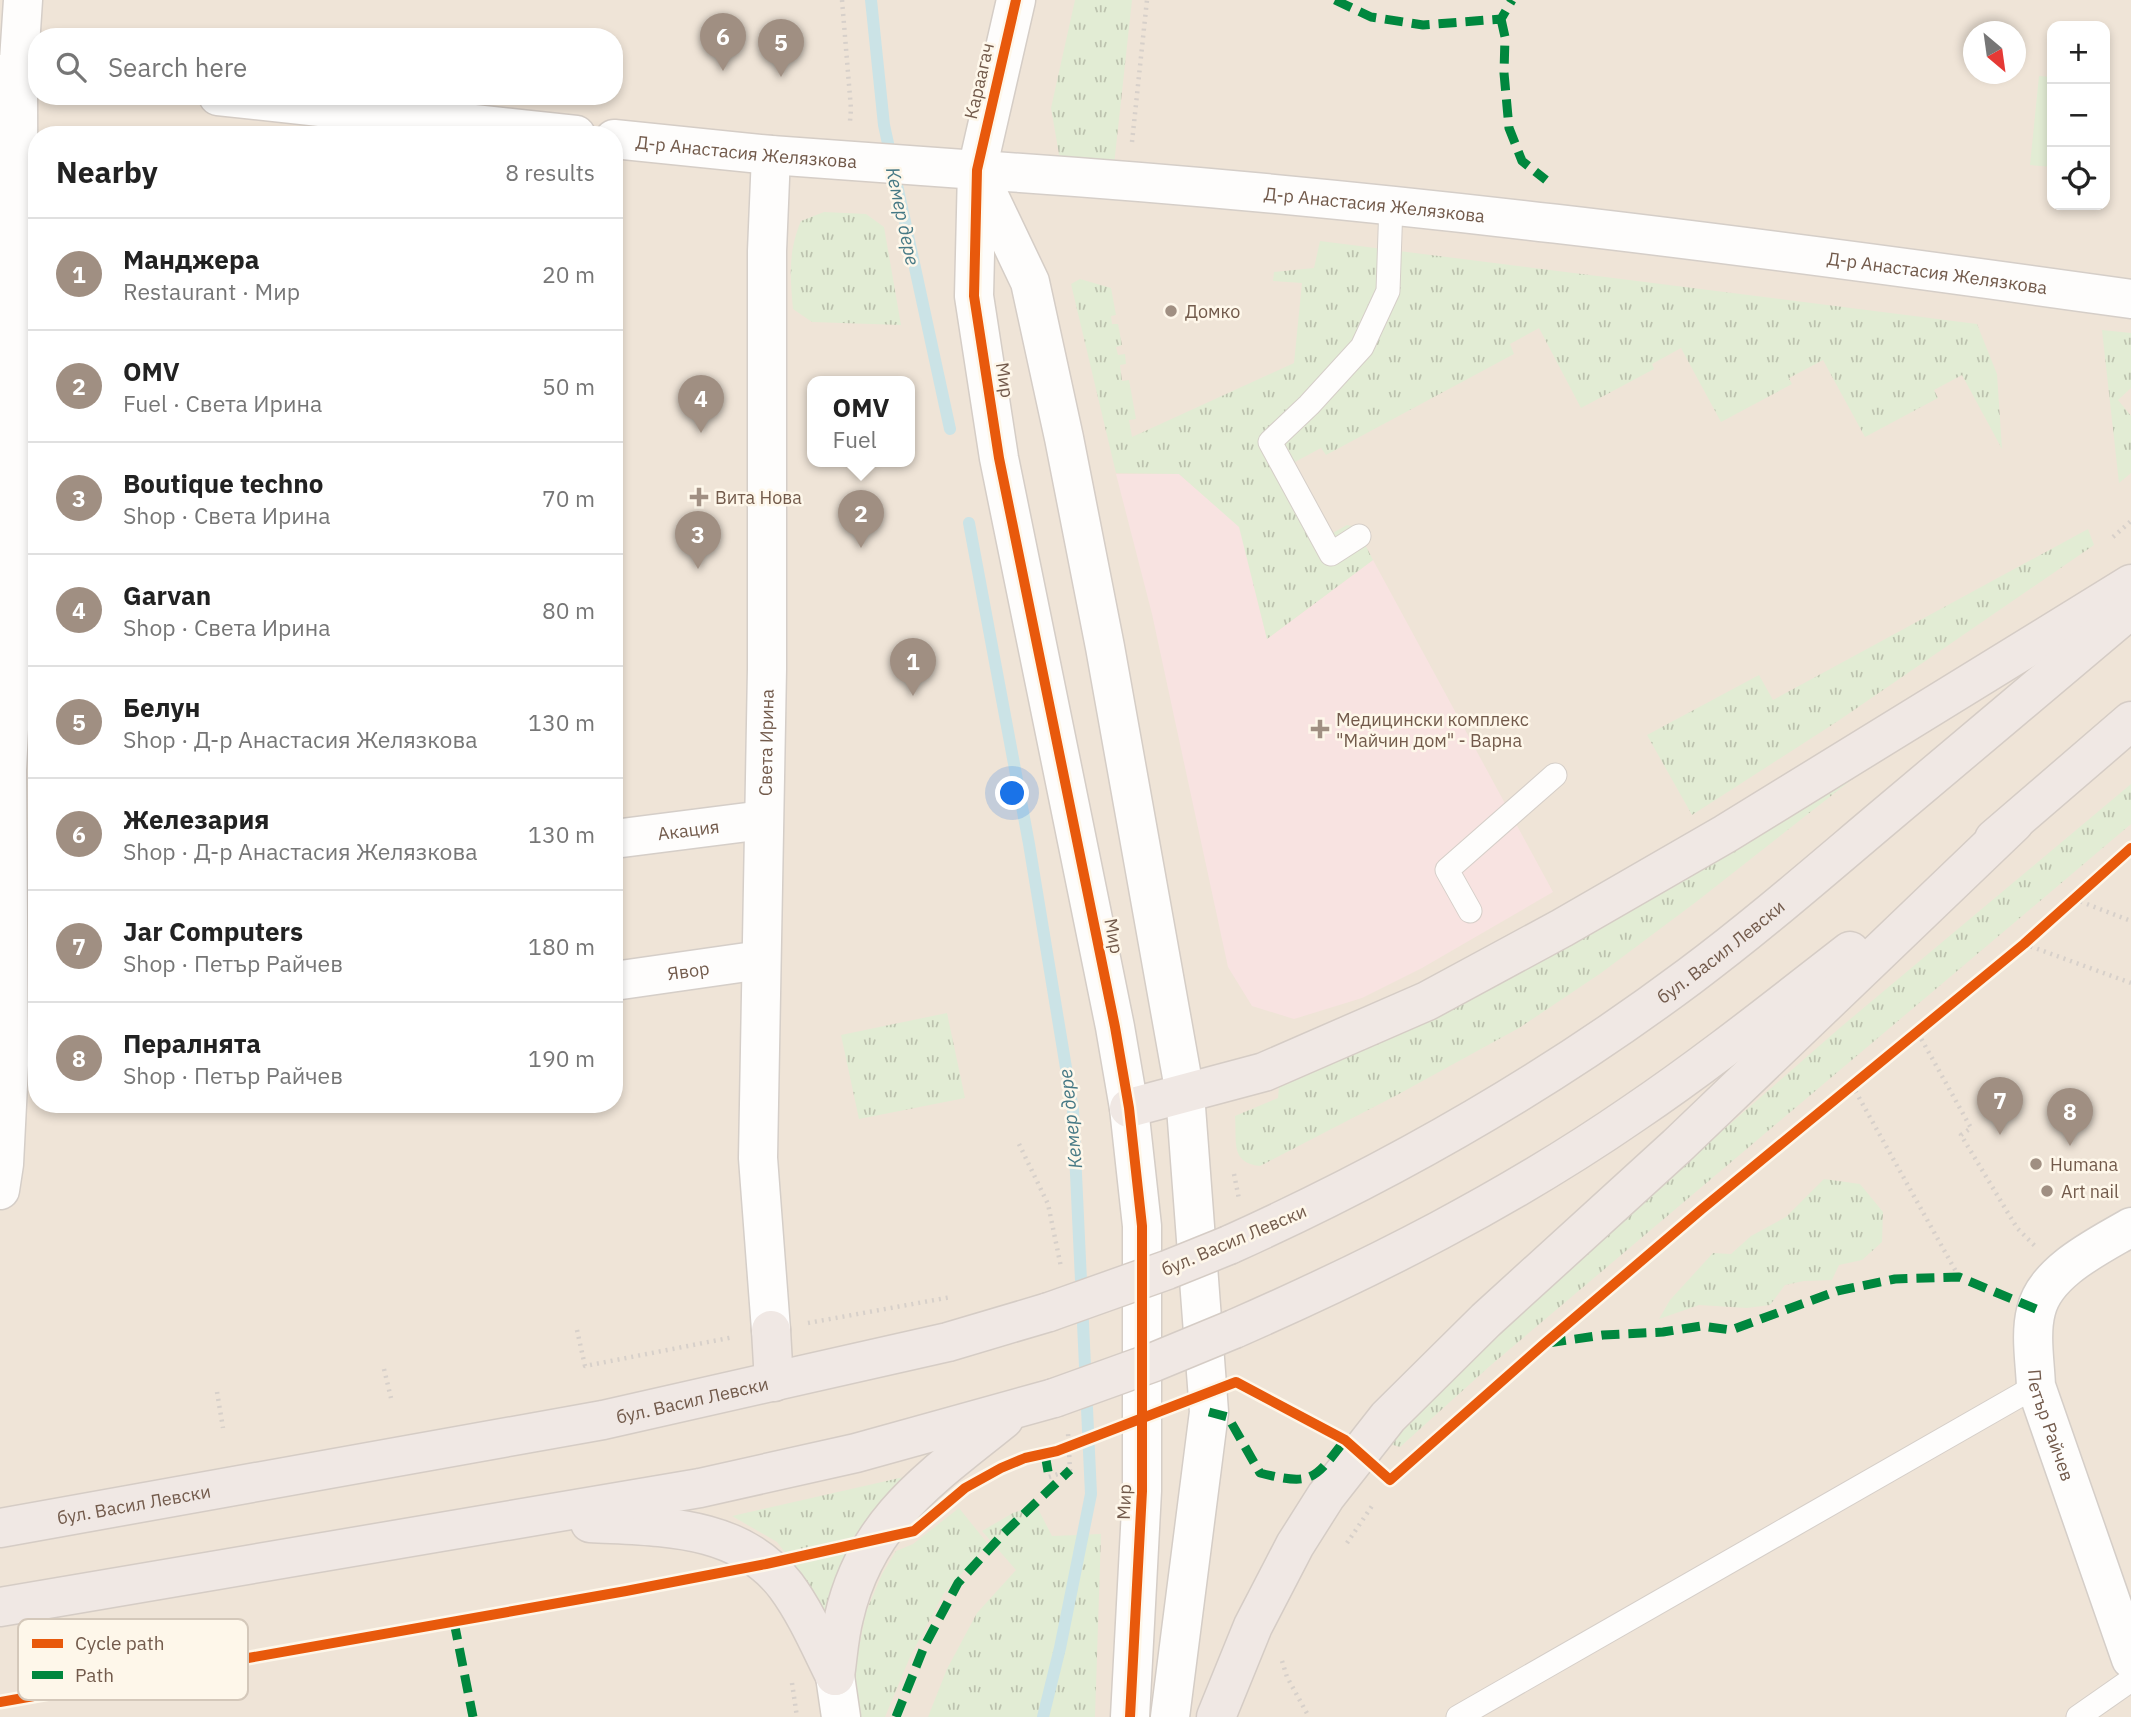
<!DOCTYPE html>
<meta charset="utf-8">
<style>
body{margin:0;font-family:"IBM Plex Sans",sans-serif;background:#f6f6f6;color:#222}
.controls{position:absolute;right:21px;top:21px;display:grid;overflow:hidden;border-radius:14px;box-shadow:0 4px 10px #0003}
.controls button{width:63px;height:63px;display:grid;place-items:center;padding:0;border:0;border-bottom:2px solid #e0e0e0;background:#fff;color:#222;font:35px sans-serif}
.compass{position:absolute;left:1963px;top:21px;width:63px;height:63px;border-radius:50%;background:#fff;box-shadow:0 4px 10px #0003;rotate:151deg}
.you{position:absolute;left:1013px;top:794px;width:24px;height:24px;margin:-18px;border:5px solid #fff;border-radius:50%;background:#1a73e8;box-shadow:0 0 0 10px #1a73e833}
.badge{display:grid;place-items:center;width:46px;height:46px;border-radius:50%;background:#a08f82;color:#fff;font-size:23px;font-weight:700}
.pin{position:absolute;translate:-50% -58px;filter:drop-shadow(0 2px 4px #0008)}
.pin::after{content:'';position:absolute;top:37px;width:24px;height:21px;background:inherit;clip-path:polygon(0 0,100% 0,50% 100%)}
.popup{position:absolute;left:807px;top:376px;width:108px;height:91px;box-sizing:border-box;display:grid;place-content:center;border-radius:14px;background:#fff;filter:drop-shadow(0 2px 5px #0005);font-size:23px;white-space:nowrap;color:#767676}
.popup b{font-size:26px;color:#222}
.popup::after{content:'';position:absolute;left:50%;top:100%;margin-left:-14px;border:14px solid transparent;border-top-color:#fff}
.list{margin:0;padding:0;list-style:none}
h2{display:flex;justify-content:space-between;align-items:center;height:91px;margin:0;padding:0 28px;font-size:30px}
h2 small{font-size:23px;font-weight:400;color:#767676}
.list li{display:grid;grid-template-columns:46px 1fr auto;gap:21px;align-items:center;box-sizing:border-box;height:112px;padding:0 28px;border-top:2px solid #e0e0e0}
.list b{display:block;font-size:26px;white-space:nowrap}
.list p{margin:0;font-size:23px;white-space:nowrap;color:#767676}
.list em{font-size:23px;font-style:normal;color:#767676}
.icon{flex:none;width:38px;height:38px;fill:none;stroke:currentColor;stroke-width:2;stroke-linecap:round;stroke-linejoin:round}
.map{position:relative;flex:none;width:2131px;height:1717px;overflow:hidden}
.search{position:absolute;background:#fff;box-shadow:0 4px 10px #0003;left:28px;top:28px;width:595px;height:77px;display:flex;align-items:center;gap:18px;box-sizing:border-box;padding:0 24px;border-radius:28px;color:#767676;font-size:26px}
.panel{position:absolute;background:#fff;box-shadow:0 4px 10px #0003;left:28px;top:126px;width:595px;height:987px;border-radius:28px}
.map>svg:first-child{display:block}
</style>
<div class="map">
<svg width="2131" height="1717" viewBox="0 0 2131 1717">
<defs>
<pattern id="grass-tufts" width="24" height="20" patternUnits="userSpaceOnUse" patternTransform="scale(1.75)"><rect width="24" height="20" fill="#e2ecd4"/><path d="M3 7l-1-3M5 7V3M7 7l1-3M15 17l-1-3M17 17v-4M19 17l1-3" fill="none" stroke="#bcc2ae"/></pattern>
</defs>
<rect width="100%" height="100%" fill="#f6f1e9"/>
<path fill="#efe4d7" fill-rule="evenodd" d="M0,0H2131V1717H0ZM2052,26H2105V205H2052ZM1974,32H2016V74H1974ZM37,37H614V96H37ZM37,135H614V1104H37ZM812,382H910V462H812Z"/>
<path fill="#f8e3e1" d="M1116,474H1179L1240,527L1267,639L1373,560L1553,892L1422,968L1362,998L1294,1019L1252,1006L1228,967L1152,614Z"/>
<path fill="url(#grass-tufts)" d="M1075,0H1132L1114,165L1060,160L1051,108Z
M824,212L866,214L884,227L901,325L812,322L793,309C790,276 788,252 801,221Z
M1320,241L1977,324L1997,374L2002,449L1962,375L1934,390L1938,398L1865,437L1823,360L1789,378L1792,384L1721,422L1681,348L1652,364L1654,369L1581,408L1539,328L1510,344L1514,354L1326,455L1321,448L1293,463L1331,534L1347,525L1356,527L1373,560L1267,639L1239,527L1179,474L1116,473L1071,284L1080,279L1111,288L1116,315L1111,316L1112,324H1118L1122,345L1116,347L1118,355L1125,354L1126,364L1120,365L1122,381L1129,380L1136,419L1129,420L1132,437L1294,363L1302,283L1273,281L1274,272L1314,268Z
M2102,330L2131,333V388L2118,400L2131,416V473L2119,483Z
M2088,529L2094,545L1838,721L1692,815L1647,735L1759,675L1773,700Z
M1864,770L1696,902L1601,973L1519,1028L1397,1095L1260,1166C1230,1163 1237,1142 1235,1116L1278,1098L1280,1076Z
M2131,784V824L1491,1365L1400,1447L1390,1444L1451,1376L1691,1158L1842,1026Z
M947,1013L965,1098L859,1119L841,1035Z
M1824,1179L1860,1184L1883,1212L1882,1242L1862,1260L1839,1265L1832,1280L1804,1281L1785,1285L1770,1305L1747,1308L1699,1305L1659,1319L1670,1300L1713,1253L1731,1254L1751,1236L1786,1217Z
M904,1477L855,1536L839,1569L829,1632L809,1584L777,1542L732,1516Z
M1036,1505L1052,1536L1101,1534L1095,1717H928L947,1669L977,1613L1016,1570L982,1531L1013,1513Z
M959,1508L988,1544L944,1593L910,1657L885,1717H857L852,1683L866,1612L882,1574L896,1551L913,1544Z"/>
<path fill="#e2ecd4" d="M2039,76L2052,77V167L2030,165Z"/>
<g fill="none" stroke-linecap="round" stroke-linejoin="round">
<path stroke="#cbe3e6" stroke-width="12" d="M871,0L884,125L950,429
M969,523L1029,844L1073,1110L1091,1494L1060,1648L1043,1717"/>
<defs>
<path id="lane" d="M1359,536L1331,554L1270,442L1309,405L1362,347L1388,291L1391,204
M1470,911L1447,870L1555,775
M1458,1717L2036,1386
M2078,1717L2131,1680"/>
<g id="street">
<path id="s1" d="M977,170C1364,195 1747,245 2131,299"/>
<path id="s2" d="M614,839L763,820"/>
<path id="s3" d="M614,981L761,960"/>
<path d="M0,1190L4,1164L9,1065L7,770L19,524L18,76L23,0"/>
<path id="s4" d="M2131,1227C2099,1246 2045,1271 2036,1311C2030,1334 2035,1362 2036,1386L2131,1659"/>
<path id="s5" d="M771,1330L758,1158L767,669V251L771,155"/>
</g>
<g id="secondary">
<path d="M1016,0L977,170L974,296L999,458L1115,1027L1129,1108L1142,1226V1491L1130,1717"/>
<path d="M0,74L37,78"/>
<path d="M218,96L576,135"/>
<path id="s6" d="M614,139L771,155L977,170"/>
<path d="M979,175L1030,282L1064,438L1105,647L1185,1094L1209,1412L1170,1717"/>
<path d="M835,1676L841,1717"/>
</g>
<g id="highway">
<path d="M1994,839L2131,721"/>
<path d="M1129,1108L1264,1072L1427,1001L1562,928L1725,834L2131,584"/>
<path id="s7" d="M1229,1245C1391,1172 1547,1083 1690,976C1757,926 1820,871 1884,817C1966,748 2049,678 2131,609"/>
<path d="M1234,1329C1373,1268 1508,1200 1634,1113C1708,1063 1779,1006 1850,951"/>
<path d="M771,1330L774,1382"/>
<path d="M590,1523C660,1527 739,1524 786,1586C806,1613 820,1646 835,1676"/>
<path id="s8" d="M0,1528L603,1420L948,1342L1049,1312"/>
<path d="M0,1607L700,1488L856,1453L1054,1398"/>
<path d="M835,1676C838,1656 839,1636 844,1617C866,1520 931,1478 1004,1419"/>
<path d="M1216,1717L1253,1626L1295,1545L1326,1496L1388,1417L1486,1320L1677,1146L2014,823"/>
</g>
</defs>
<use href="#lane" stroke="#d5cec8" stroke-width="25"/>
<use href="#street" stroke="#d5cec8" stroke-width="41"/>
<use href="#secondary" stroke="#d5cdc6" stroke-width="41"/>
<use href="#highway" stroke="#d5ccc5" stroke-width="41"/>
<path stroke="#d7d0ca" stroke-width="4.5" stroke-dasharray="2 5" stroke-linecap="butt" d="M842,0L851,109L850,121
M1132,142L1147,0
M2113,537L2131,521
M2074,899L2131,921
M2024,944L2131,983
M1918,1033L1971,1128L1961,1135L2017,1228L2035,1246
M1852,1085L1959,1277
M1019,1144L1048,1204L1061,1267
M1234,1174L1239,1199
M808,1323L951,1297
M577,1330L585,1366L734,1337
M384,1369L391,1398
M217,1392L223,1428
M1049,1477L1070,1470L1068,1433
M1347,1543L1372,1506
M1282,1661L1287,1677L1309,1717
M792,1683L797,1717"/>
<use href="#lane" stroke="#fefdfc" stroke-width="23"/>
<use href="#street" stroke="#fefdfc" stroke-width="38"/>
<use href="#secondary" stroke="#fefdfc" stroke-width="38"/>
<use href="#highway" stroke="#f0e8e4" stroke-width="38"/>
<defs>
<path id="highway-bridge" d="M1049,1312L1167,1270L1229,1245
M1054,1398L1154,1362L1234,1329"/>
</defs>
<use href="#highway-bridge" stroke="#d5ccc5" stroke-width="41" stroke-linecap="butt"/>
<use href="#highway-bridge" stroke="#f0e8e4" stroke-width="38"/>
<path stroke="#00873e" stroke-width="9" stroke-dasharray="18 9" stroke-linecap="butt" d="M1335,0L1371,17L1423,25L1501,19L1512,0
M1501,19L1505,37L1504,73L1509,128L1522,161L1546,180
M1548,1343L1603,1335L1663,1332L1702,1326L1731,1330L1837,1291L1895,1279L1959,1277L2036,1309
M1209,1412L1228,1417L1260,1473C1313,1486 1314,1480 1345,1440
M1045,1454L1049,1477
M454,1622L473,1717
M896,1717L924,1647L958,1583L1003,1534L1070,1470"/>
<defs>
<path id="cycleway" d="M1016,0L977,170L974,296L999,458L1115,1027L1129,1108L1142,1226V1491L1130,1717
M0,1702L626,1591L766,1564L914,1531L965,1488L1001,1468L1025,1458L1057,1451L1236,1382L1345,1440L1390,1480L1544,1344L1702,1209L2024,944L2131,848"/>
</defs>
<use href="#cycleway" stroke="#fef7ea" stroke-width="15"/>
<use href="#cycleway" stroke="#e8590c" stroke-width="10"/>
</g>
<g fill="#a08f82" stroke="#fef7ea" stroke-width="2.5">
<circle cx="1171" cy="311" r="7"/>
<path d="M695.5 486.5h7v7h7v7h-7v7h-7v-7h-7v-7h7z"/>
<path d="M1316.5 718.5h7v7h7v7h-7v7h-7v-7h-7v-7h7z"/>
<circle cx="2036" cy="1164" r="7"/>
<circle cx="2047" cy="1191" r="7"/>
</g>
<g text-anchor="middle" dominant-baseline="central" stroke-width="5" stroke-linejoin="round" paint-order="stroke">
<g font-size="18" fill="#725a4b" stroke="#fef7ea">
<text transform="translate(979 81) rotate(-77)">Караагач</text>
<text stroke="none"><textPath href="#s6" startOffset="133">Д-р Анастасия Желязкова</textPath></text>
<text stroke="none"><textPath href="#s1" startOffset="399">Д-р Анастасия Желязкова</textPath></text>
<text stroke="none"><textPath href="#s1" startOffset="966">Д-р Анастасия Желязкова</textPath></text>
<text transform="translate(1005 380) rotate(81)">Мир</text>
<text stroke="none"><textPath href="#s5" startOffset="588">Света Ирина</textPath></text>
<text stroke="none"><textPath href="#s2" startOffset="75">Акация</textPath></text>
<text transform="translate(1114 936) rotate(79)">Мир</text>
<text stroke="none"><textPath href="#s7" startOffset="574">бул. Васил Левски</textPath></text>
<text stroke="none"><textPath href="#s3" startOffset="75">Явор</textPath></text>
<text transform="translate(1234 1240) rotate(-23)">бул. Васил Левски</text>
<text stroke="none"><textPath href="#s8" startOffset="704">бул. Васил Левски</textPath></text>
<text stroke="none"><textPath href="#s4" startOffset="247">Петър Райчев</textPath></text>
<text transform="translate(1124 1502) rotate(-88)">Мир</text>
<text stroke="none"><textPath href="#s8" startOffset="136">бул. Васил Левски</textPath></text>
</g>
<g font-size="18" fill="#725a4b" stroke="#fef7ea" text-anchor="start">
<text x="1185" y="311">Домко</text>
<text x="715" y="497">Вита Нова</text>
<text x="1336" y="719">Медицински комплекс<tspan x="1336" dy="21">"Майчин дом" - Варна</tspan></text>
<text x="2050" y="1164">Humana</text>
<text x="2061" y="1191">Art nail</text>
</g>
<g font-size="19" font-style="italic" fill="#467985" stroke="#fef7ea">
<text transform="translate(903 216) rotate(78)">Кемер дере</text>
<text transform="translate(1070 1119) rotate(-96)">Кемер дере</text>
</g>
</g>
<rect x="18" y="1619" width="230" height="81" rx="10" fill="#fef7ea" stroke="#d4c8ba" stroke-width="2"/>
<rect x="32" y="1639" width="31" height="9" fill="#e8590c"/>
<rect x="32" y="1671" width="31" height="8" fill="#00873e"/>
<g font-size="19" fill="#725a4b">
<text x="75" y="1650">Cycle path</text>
<text x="75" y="1682">Path</text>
</g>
</svg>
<div class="controls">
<button>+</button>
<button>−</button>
<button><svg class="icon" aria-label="locate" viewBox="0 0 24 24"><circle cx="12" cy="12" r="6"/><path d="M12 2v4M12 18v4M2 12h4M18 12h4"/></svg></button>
</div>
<svg class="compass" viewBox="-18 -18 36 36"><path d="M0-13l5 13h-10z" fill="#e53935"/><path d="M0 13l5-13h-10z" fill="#767676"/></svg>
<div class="you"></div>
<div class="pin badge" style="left:913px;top:696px">1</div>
<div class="pin badge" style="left:861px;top:548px">2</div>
<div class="popup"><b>OMV</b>Fuel</div>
<div class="pin badge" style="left:698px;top:569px">3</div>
<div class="pin badge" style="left:701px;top:433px">4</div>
<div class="pin badge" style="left:781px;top:77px">5</div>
<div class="pin badge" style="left:723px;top:71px">6</div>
<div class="pin badge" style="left:2000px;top:1135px">7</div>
<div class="pin badge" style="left:2070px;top:1146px">8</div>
<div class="search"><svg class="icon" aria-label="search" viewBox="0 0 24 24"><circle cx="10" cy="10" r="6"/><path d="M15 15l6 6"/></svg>Search here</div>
<section class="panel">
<h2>Nearby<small>8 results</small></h2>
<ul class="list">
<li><span class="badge">1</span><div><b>Манджера</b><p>Restaurant · Мир</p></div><em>20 m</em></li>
<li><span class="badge">2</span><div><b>OMV</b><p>Fuel · Света Ирина</p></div><em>50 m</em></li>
<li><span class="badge">3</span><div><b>Boutique techno</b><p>Shop · Света Ирина</p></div><em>70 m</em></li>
<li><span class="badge">4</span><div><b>Garvan</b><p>Shop · Света Ирина</p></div><em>80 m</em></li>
<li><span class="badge">5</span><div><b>Белун</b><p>Shop · Д-р Анастасия Желязкова</p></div><em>130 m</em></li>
<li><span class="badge">6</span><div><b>Железария</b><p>Shop · Д-р Анастасия Желязкова</p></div><em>130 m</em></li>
<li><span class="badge">7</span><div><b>Jar Computers</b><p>Shop · Петър Райчев</p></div><em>180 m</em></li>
<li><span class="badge">8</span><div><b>Пералнята</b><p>Shop · Петър Райчев</p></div><em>190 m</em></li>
</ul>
</section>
</div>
